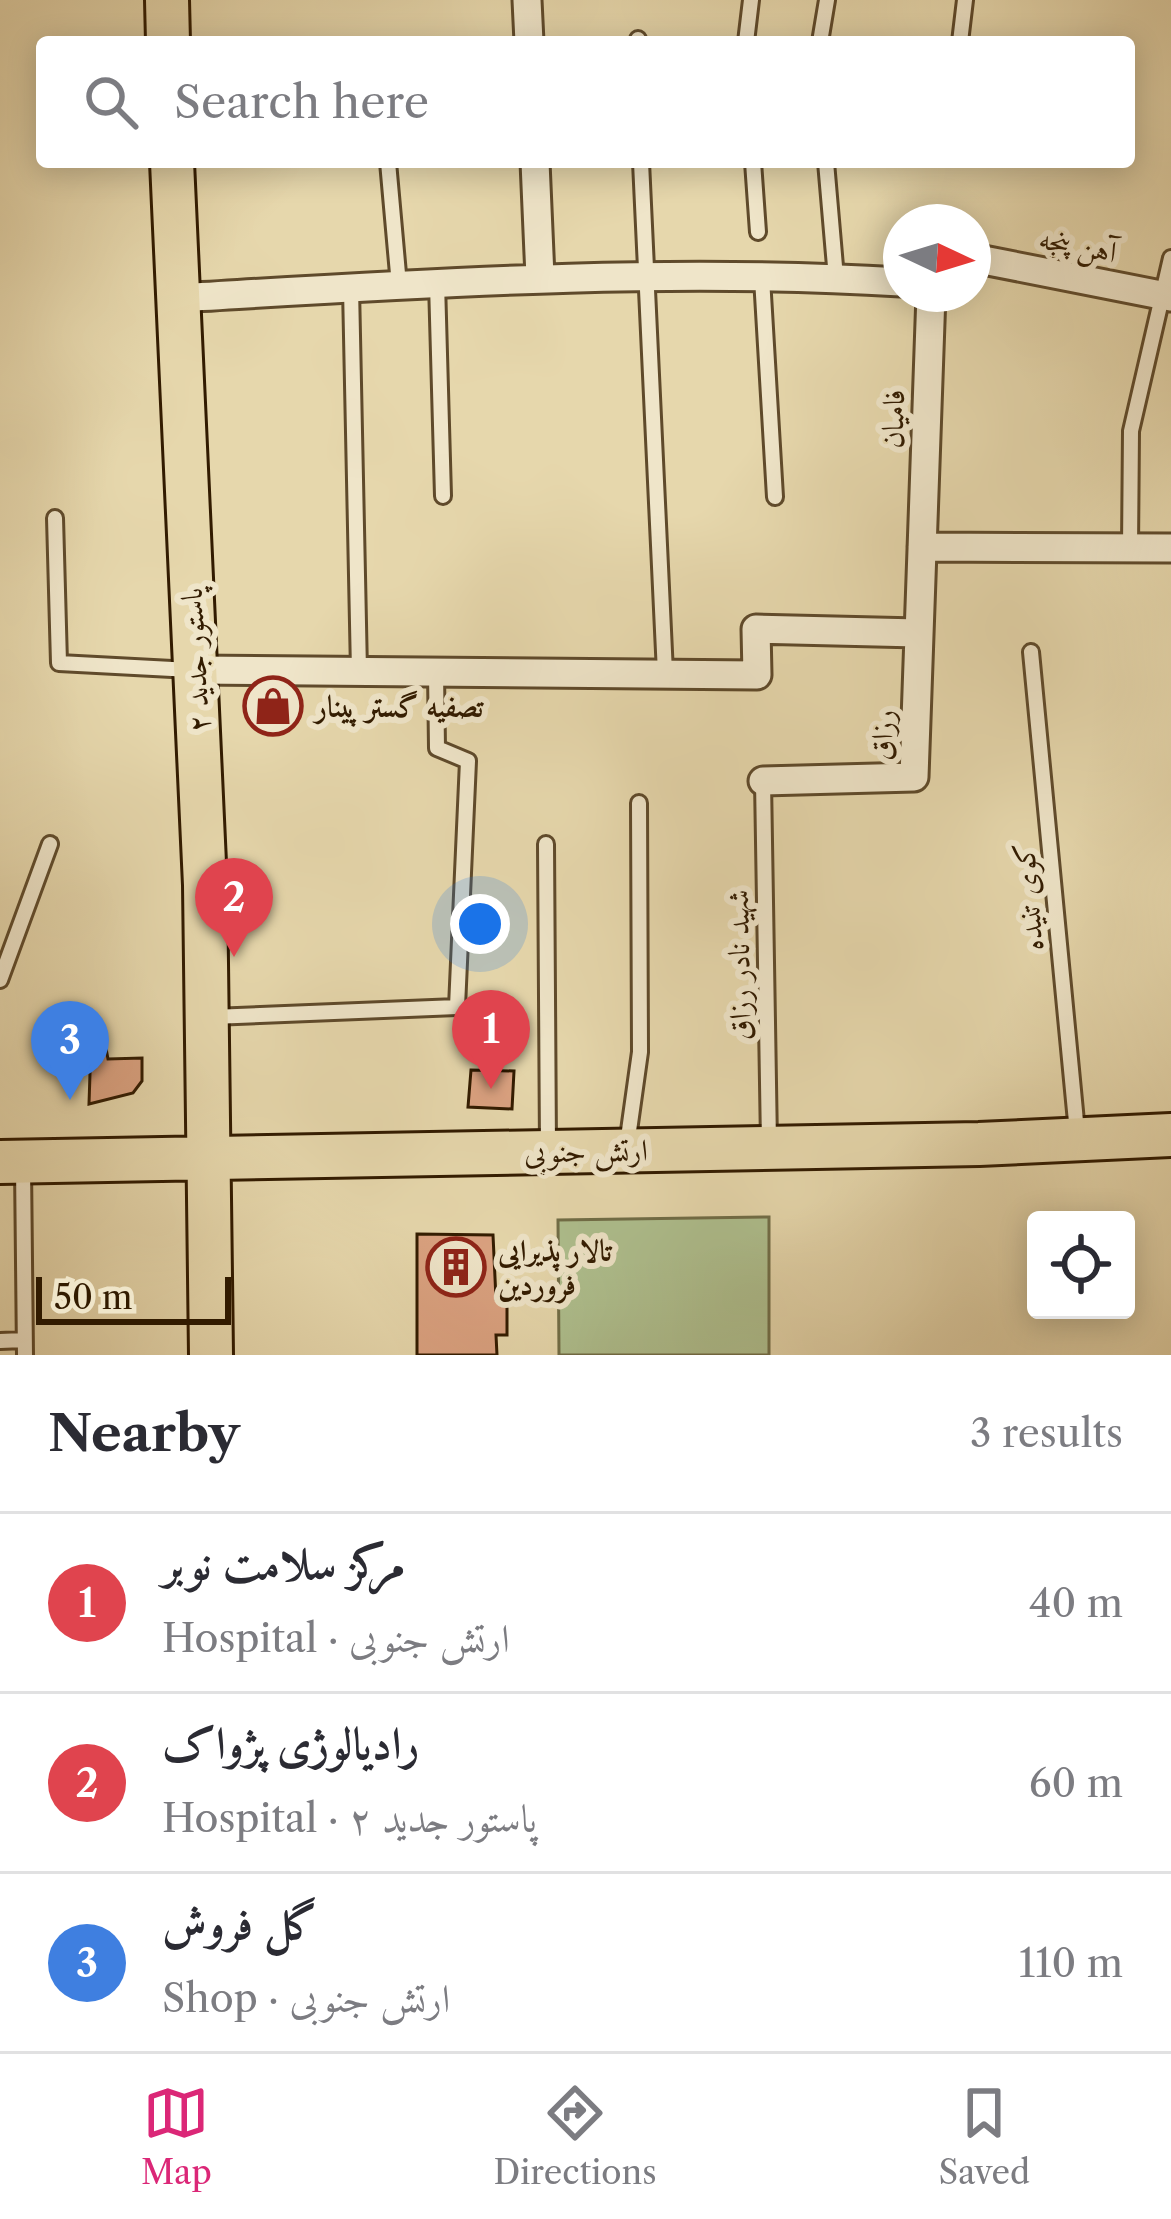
<!DOCTYPE html>
<meta charset="utf-8">
<style>
body{margin:0;font-family:"Libre Caslon Text",Amiri,serif;background:#f2f2f3;color:#2b2b33}
.controls{position:absolute;right:36px;bottom:36px;display:grid;overflow:hidden;border-radius:12px;box-shadow:0 6px 30px #0003}
.controls button{width:108px;height:108px;display:grid;place-items:center;padding:0;border:0;border-bottom:3px solid #e1e1e2;background:#fff;color:#2b2b33;font:60px sans-serif}
.compass{position:absolute;left:883px;top:204px;width:108px;height:108px;border-radius:50%;background:#fff;box-shadow:0 6px 30px #0003;rotate:94deg}
.scale{position:absolute;left:36px;bottom:30px;width:195px;box-sizing:border-box;padding-left:12px;border:6px solid #321b00;border-top:0;font-size:33px;line-height:42px;white-space:nowrap;color:#321b00;-webkit-text-stroke:9px #efe5c9;paint-order:stroke}
.you{position:absolute;left:480px;top:924px;width:42px;height:42px;margin:-30px;border:9px solid #fff;border-radius:50%;background:#1a73e8;box-shadow:0 0 0 18px #1a73e833}
.badge{display:grid;place-items:center;width:78px;height:78px;border-radius:50%;background:#db2777;color:#fff;font-size:39px;font-weight:700}
.pin{position:absolute;translate:-50% -99px;filter:drop-shadow(0 3px 6px #0008)}
.pin::after{content:'';position:absolute;top:63px;width:42px;height:36px;background:inherit;clip-path:polygon(0 0,100% 0,50% 100%)}
.list{margin:0;padding:0;list-style:none}
h2{display:flex;justify-content:space-between;align-items:center;height:156px;margin:0;padding:0 48px;font-size:51px}
h2 small{font-size:39px;font-weight:400;color:#7c7c81}
.list li{display:grid;grid-template-columns:78px 1fr auto;gap:36px;align-items:center;box-sizing:border-box;height:180px;padding:0 48px;border-top:3px solid #e1e1e2}
.list b{display:block;font-size:45px;white-space:nowrap}
.list p{margin:0;font-size:39px;white-space:nowrap;color:#7c7c81}
.list em{font-size:39px;font-style:normal;color:#7c7c81}
.icon{flex:none;width:66px;height:66px;fill:none;stroke:currentColor;stroke-width:2;stroke-linecap:round;stroke-linejoin:round}
.map{position:relative;flex:none;width:1171px;height:1355px;overflow:hidden}
.search{position:absolute;background:#fff;box-shadow:0 6px 30px #0003;left:36px;right:36px;top:36px;height:132px;display:flex;align-items:center;gap:30px;box-sizing:border-box;padding:0 42px;border-radius:12px;color:#7c7c81;font-size:45px}
.sheet{height:696px;background:#fff}
nav{display:flex;justify-content:space-around;align-items:center;box-sizing:border-box;height:168px;border-top:3px solid #e1e1e2;background:#fff;font-size:33px;color:#7c7c81}
nav a{display:grid;justify-items:center;gap:6px}
nav .on{color:#db2777}
.map>svg:first-child{display:block}
</style>
<div class="map">
<svg width="1171" height="1355" viewBox="0 0 1171 1355">
<rect width="100%" height="100%" fill="#e6d7ac"/>
<filter id="stains"><feTurbulence type="fractalNoise" baseFrequency=".00167" numOctaves="4"/><feColorMatrix values="0 0 0 0 .2 0 0 0 0 .09 0 0 0 0 .02 0 0 0 .5 -.17"/></filter>
<radialGradient id="worn" r=".72"><stop offset=".6" stop-color="#630" stop-opacity="0"/><stop offset="1" stop-color="#630" stop-opacity=".3"/></radialGradient>
<path fill="#aebf8e" stroke="#706d47" stroke-width="3" d="M769,1217V1355H559L558,1220Z"/>
<path fill="#dba281" stroke="#321b00" stroke-width="3" d="M91,1043H105L108,1059L142,1058V1081L133,1093L89,1104Z
M471,1070L514,1071L512,1109L468,1107Z
M417,1234L493,1235L496,1299H507V1335H496L497,1355H417Z"/>
<g fill="none" stroke-linecap="round" stroke-linejoin="round">
<defs>
<path id="lane" d="M638,39V42
M746,42L751,0
M820,42L827,0
M960,42L965,0
M388,162L399,285
M641,162L665,673
M753,162L758,232
M826,162L836,278
M762,278L775,497
M437,283L443,496
M351,288L359,671
M55,518L59,663L191,670
M1130,548L1131,431L1171,258
M1031,652L1077,1132
M763,781L769,1143
M546,844L548,1147
M0,980L50,844
M212,1017L457,1007L468,761L437,748L436,672
M627,1145L640,1052L639,803
M23,1166L25,1355
M0,1341L24,1340"/>
<path id="street" d="M527,0L529,42
M535,162L540,277
M973,258L1171,297
M177,298C418,284 660,267 901,282
M922,547L1171,548
M195,670L757,675L756,629L918,633
M763,781L914,777L931,294"/>
<path id="primary" d="M167,0L168,42
M172,162L205,885L211,1355
M0,1162L979,1144L1171,1135"/>
</defs>
<use href="#lane" stroke="#5f4a2b" stroke-width="20"/>
<use href="#street" stroke="#5f4a2b" stroke-width="33"/>
<use href="#primary" stroke="#321b00" stroke-width="48"/>
<use href="#lane" stroke="#efe5c9" stroke-width="14"/>
<use href="#street" stroke="#efe5c9" stroke-width="27"/>
<use href="#primary" stroke="#e6d7ac" stroke-width="42"/>
</g>
<defs>
<symbol id="shop-ring" viewBox="-11 -11 22 22"><circle r="9.5" fill="#efe5c9" stroke="#8f2418" stroke-width="1.5"/><path d="M-5-2.5h2.3a2.7 3.5 0 0 1 5.4 0H5L5.5 6h-11ZM-1.5-2.5h3a1.5 2.3 0 0 0-3 0Z" fill="#8f2418"/></symbol>
<symbol id="building-ring" viewBox="-11 -11 22 22"><circle r="9.5" fill="#efe5c9" stroke="#8f2418" stroke-width="1.5"/><path d="M-4-6H4V6H1V3H-1V6H-4ZM-2.5-4.3h1.7v1.8h-1.7ZM.8-4.3h1.7v1.8H.8ZM-2.5-1h1.7V.8h-1.7ZM.8-1h1.7V.8H.8Z" fill="#8f2418"/></symbol>
</defs>
<g fill-rule="evenodd">
<use href="#shop-ring" x="240" y="673" width="66" height="66"/>
<use href="#building-ring" x="423" y="1234" width="66" height="66"/>
</g>
<g text-anchor="middle" dominant-baseline="central" stroke-width="12" stroke-linejoin="round" paint-order="stroke">
<g font-size="30" fill="#321b00" stroke="#efe5c9">
<text transform="translate(1078 245) rotate(11)">آهن پنجه</text>
<text transform="translate(893 419) rotate(-88)">فامیان</text>
<text transform="translate(195 660) rotate(-93)">پاستور جدید ۲</text>
<text transform="translate(882 735) rotate(-87)">رزاق</text>
<text transform="translate(1028 897) rotate(-95)">کوی تنیده</text>
<text transform="translate(739 965) rotate(-91)">شهید نادر رزاق</text>
<text transform="translate(586 1151) rotate(-1)">ارتش جنوبی</text>
</g>
<g font-size="30" font-weight="bold" fill="#321b00" stroke="#efe5c9" text-anchor="start">
<text x="315" y="706">تصفیه گستر پینار</text>
<text x="498" y="1250">تالار پذیرایی<tspan x="498" dy="34">فروردین</tspan></text>
</g>
</g>
<rect width="100%" height="100%" filter="url(#stains)"/>
<rect width="100%" height="100%" fill="url(#worn)"/>
</svg>
<div class="controls">
<button><svg class="icon" aria-label="locate" viewBox="0 0 24 24"><circle cx="12" cy="12" r="6"/><path d="M12 2v4M12 18v4M2 12h4M18 12h4"/></svg></button>
</div>
<svg class="compass" viewBox="-18 -18 36 36"><path d="M0-13l5 13h-10z" fill="#e53935"/><path d="M0 13l5-13h-10z" fill="#7c7c81"/></svg>
<div class="scale">50 m</div>
<div class="you"></div>
<div class="pin badge" style="left:491px;top:1089px;background:#e0444e">1</div>
<div class="pin badge" style="left:234px;top:957px;background:#e0444e">2</div>
<div class="pin badge" style="left:70px;top:1100px;background:#3f7fe0">3</div>
<div class="search"><svg class="icon" aria-label="search" viewBox="0 0 24 24"><circle cx="10" cy="10" r="6"/><path d="M15 15l6 6"/></svg>Search here</div>
</div>
<section class="sheet">
<h2>Nearby<small>3 results</small></h2>
<ul class="list">
<li><span class="badge" style="background:#e0444e">1</span><div><b>مرکز سلامت نوبر</b><p>Hospital · ارتش جنوبی</p></div><em>40 m</em></li>
<li><span class="badge" style="background:#e0444e">2</span><div><b>رادیالوژی پژواک</b><p>Hospital · پاستور جدید ۲</p></div><em>60 m</em></li>
<li><span class="badge" style="background:#3f7fe0">3</span><div><b>گل فروش</b><p>Shop · ارتش جنوبی</p></div><em>110 m</em></li>
</ul>
</section>
<nav>
<a class="on"><svg class="icon" aria-label="map" viewBox="0 0 24 24"><path d="M3 6l6-2 6 2 6-2v14l-6 2-6-2-6 2zM9 4v14M15 6v14"/></svg>Map</a>
<a><svg class="icon" aria-label="directions" viewBox="0 0 24 24"><path d="M12 3l9 9-9 9-9-9zM9 14v-3h6M13 9l2 2-2 2"/></svg>Directions</a>
<a><svg class="icon" aria-label="saved" viewBox="0 0 24 24"><path d="M7 4h10v16l-5-4-5 4z"/></svg>Saved</a>
</nav>
